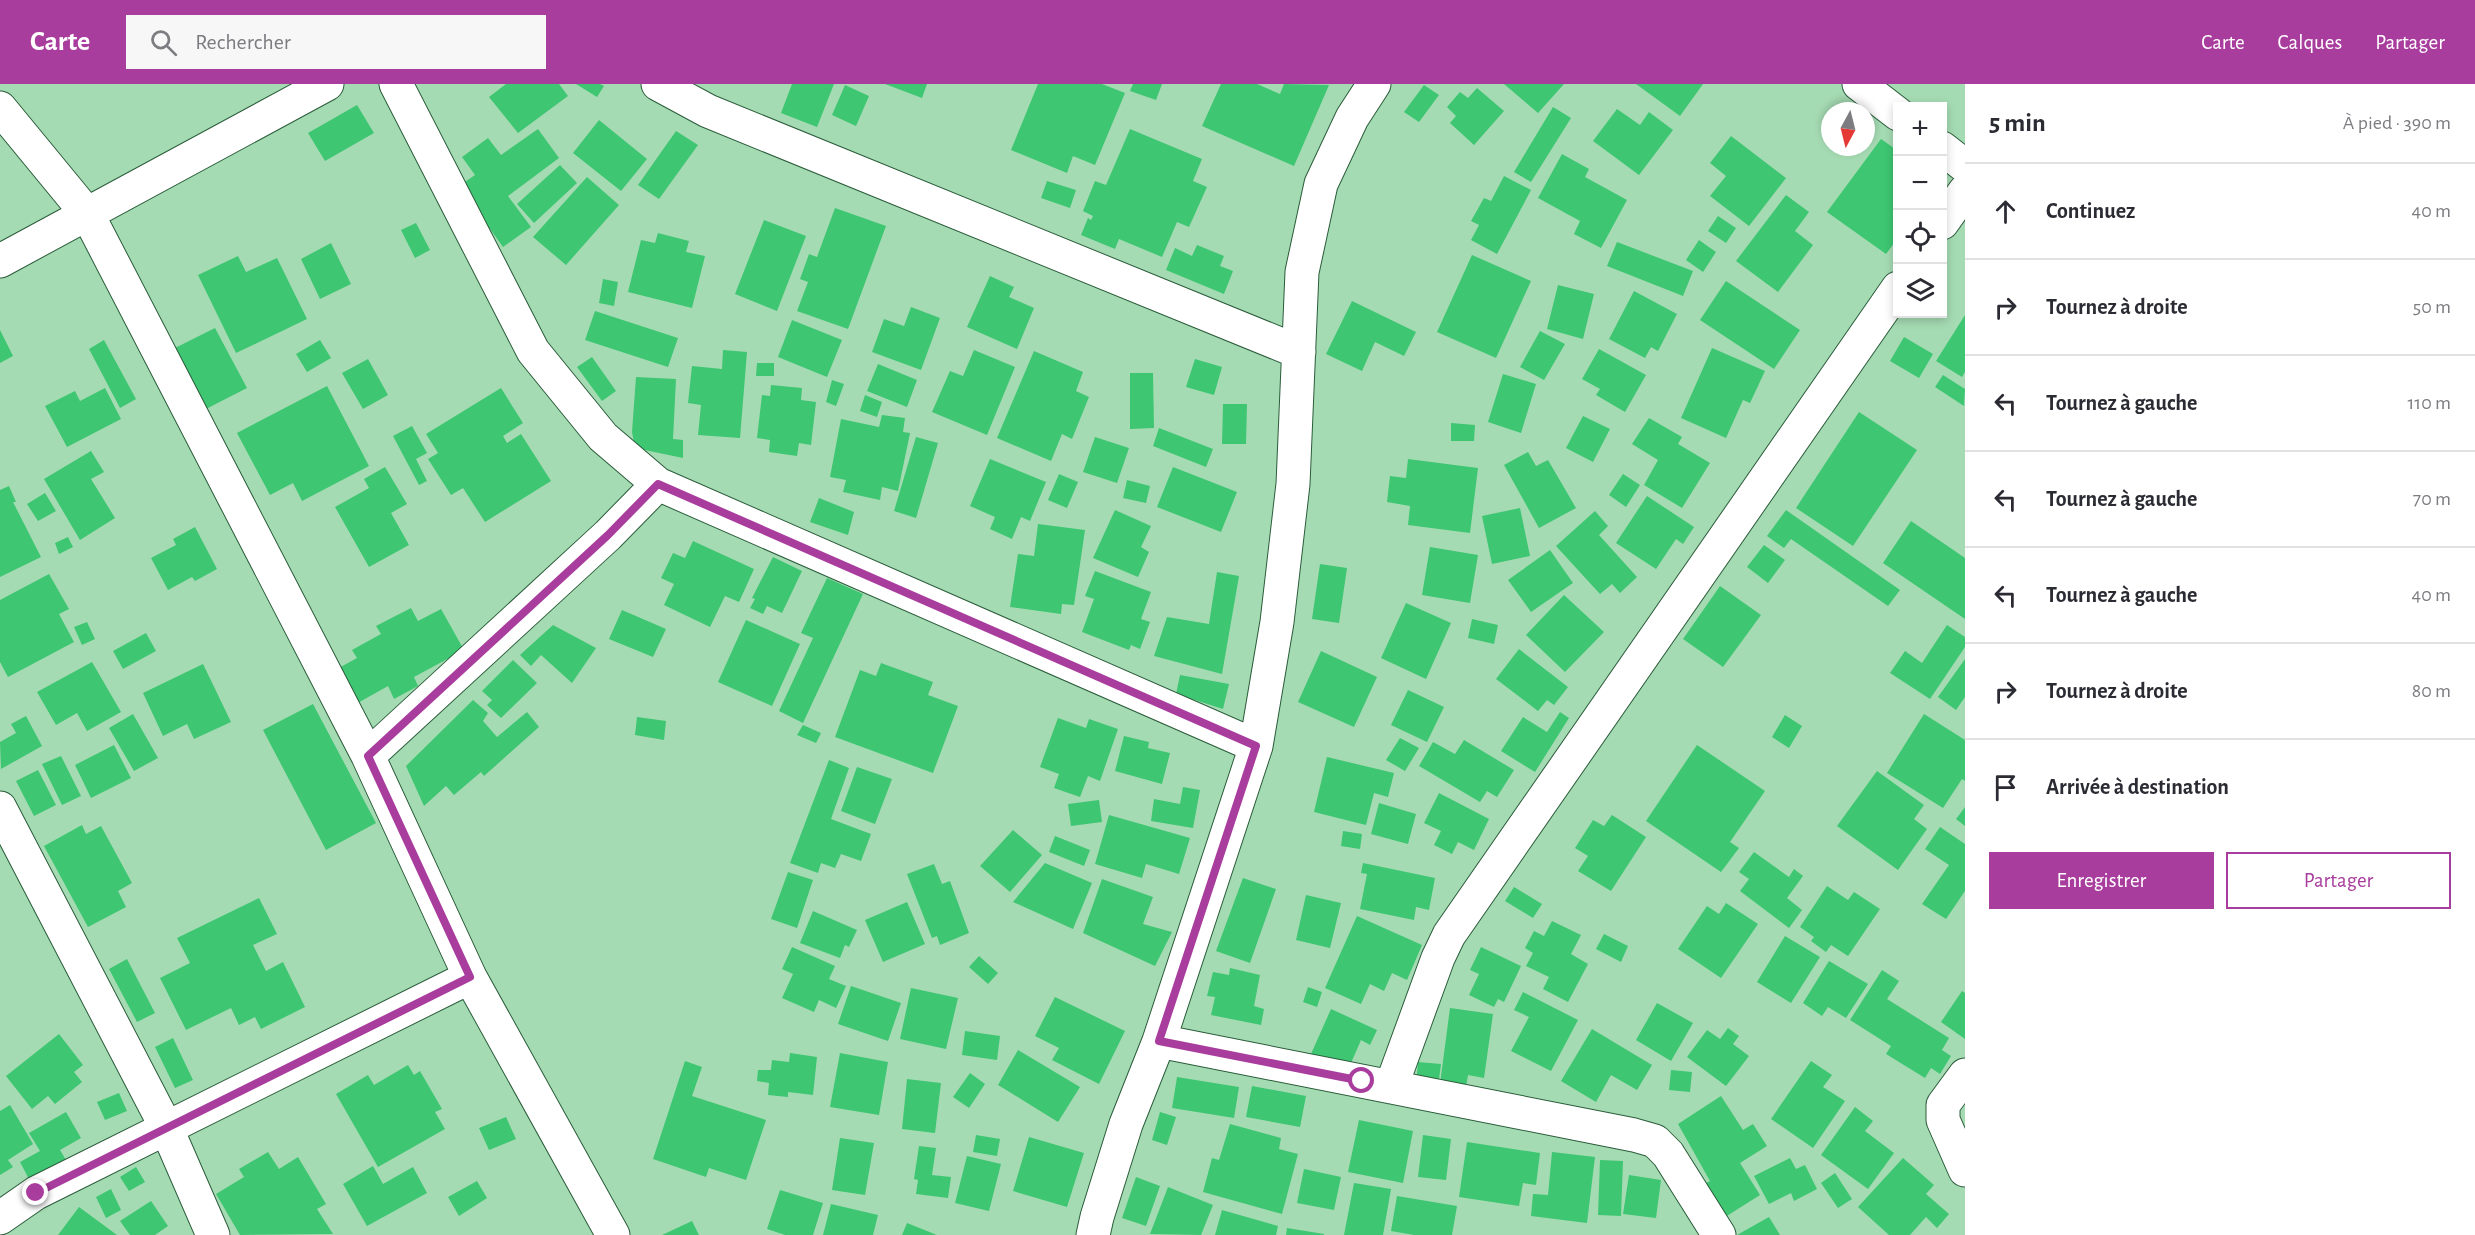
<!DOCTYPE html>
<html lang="fr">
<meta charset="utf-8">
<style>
body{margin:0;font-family:"Alegreya Sans",sans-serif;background:#f7f7f7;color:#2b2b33}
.controls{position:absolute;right:18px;top:18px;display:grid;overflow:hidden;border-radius:0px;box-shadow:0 3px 9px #0003}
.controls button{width:54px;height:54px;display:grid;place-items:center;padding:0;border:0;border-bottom:2px solid #e1e1e2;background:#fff;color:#2b2b33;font:30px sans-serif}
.compass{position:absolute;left:1821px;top:18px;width:54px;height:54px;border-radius:50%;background:#fff;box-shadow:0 3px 9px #0003;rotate:187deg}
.stop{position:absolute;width:18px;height:18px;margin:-14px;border:4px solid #a93d9e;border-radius:50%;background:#fff}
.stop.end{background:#a93d9e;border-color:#fff;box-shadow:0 2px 6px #0008}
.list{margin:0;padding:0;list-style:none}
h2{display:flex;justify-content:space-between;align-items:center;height:78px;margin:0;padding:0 24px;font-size:26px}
h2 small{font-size:20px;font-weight:400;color:#7c7c81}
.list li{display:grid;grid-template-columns:39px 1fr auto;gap:18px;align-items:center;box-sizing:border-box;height:96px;padding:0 24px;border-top:2px solid #e1e1e2}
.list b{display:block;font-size:22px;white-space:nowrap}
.list em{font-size:20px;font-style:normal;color:#7c7c81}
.actions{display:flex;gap:12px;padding:18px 24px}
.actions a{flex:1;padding:14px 0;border:2px solid #a93d9e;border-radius:0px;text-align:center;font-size:21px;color:#a93d9e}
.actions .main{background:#a93d9e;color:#fff}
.icon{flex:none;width:33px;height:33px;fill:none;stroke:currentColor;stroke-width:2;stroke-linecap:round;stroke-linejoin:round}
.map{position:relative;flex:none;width:1965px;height:1151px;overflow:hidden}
header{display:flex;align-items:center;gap:36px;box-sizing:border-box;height:84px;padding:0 30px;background:#a93d9e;color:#fff}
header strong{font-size:28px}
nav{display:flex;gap:33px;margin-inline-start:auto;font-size:21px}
.search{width:420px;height:54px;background:#f7f7f7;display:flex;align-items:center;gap:15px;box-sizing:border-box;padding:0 21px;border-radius:0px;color:#7c7c81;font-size:22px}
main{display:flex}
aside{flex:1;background:#fff}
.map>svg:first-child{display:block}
</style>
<header>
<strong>Carte</strong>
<div class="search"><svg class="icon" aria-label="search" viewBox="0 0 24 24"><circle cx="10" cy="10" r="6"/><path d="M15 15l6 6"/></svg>Rechercher</div>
<nav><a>Carte</a><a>Calques</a><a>Partager</a></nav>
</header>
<main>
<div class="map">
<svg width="1965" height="1151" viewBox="0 0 1965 1151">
<rect width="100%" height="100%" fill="#a5dbb3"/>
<path fill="#3ec672" d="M506,0H559L568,12L518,49L489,13Z
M576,0H600L604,2L597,13Z
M792,0H834L817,43L781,29Z
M885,0H927L922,14Z
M1038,0H1102L1125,9L1095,81L1073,72L1067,89L1011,66Z
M1133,0H1162L1156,16L1130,7Z
M1221,0H1257L1280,10L1284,0L1329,1L1294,82L1202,42Z
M1504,0H1564L1538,29Z
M1636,0H1703L1680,32Z
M845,1L869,12L856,42L832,31Z
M1424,1L1439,11L1419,38L1404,28Z
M1477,4L1504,27L1474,61L1450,39L1456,32L1447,23L1460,8L1468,14Z
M357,21L374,49L325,77L308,49Z
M1553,23L1571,34L1531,98L1514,88Z
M1617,25L1640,41L1649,28L1673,46L1639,91L1593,57Z
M599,36L647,75L621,107L573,69Z
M538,45L559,74L508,112L531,143L503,163L459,102L475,91L462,73L488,54L501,71Z
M1130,45L1202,75L1193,97L1207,103L1189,143L1177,138L1162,173L1119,155L1115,165L1081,151L1088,134L1091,136L1093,132L1083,127L1095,97L1106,101Z
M676,47L698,61L659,115L638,101Z
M1731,52L1786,94L1749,142L1710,112L1726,92L1710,79Z
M1881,55L1898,67V154L1886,170L1827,128Z
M1562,70L1589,85L1585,93L1627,116L1601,164L1574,150L1580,137L1538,114Z
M560,81L577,99L534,139L517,120Z
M1504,92L1531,106L1497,170L1471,156L1479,141L1471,137L1484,114L1491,117Z
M587,93L619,121L566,181L533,153Z
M1047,97L1076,106L1070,124L1041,114Z
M1786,111L1809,128L1795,147L1813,161L1778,208L1736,177Z
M835,124L886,142L848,245L797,227L808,198L800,195L809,170L817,173Z
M1718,132L1736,144L1726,159L1708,147Z
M764,136L806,152L777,227L735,210Z
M416,139L430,166L415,174L401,146Z
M658,149L689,157L686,168L705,172L692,224L628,208L641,156L655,159Z
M1699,156L1716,168L1703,188L1686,176Z
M1617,158L1693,187L1683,212L1607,182Z
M331,159L351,200L320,215L301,175Z
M1197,161L1224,172L1220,182L1233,187L1224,210L1166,186L1175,164L1192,172Z
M1472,171L1531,197L1496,274L1437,248Z
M238,172L246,188L277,174L307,235L236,269L198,191Z
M990,192L1014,203L1009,213L1034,224L1017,265L967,243Z
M603,195L618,198L614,222L599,219Z
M1726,197L1800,246L1774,285L1700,236Z
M1558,201L1594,210L1583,255L1547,245Z
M1634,207L1677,230L1658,267L1651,263L1645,274L1609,255Z
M1352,217L1416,248L1404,272L1375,258L1362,287L1326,270Z
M911,223L940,234L921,286L872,268L884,235L904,242Z
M595,227L678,254L668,283L585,256Z
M1965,231V288L1962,293L1936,277Z
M792,236L842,256L827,293L778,273Z
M215,244L247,304L206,325L175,264Z
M0,246L13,272L0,279Z
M1540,247L1565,260L1544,296L1520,283Z
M1904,253L1933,270L1919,294L1890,277Z
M104,256L136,315L120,324L89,265Z
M320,256L331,274L307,288L296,270Z
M1712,264L1765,287L1750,319L1743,316L1726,354L1681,334Z
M1599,265L1646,291L1625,328L1596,311L1600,305L1582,295Z
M723,266L747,268L740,354L698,351L701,321L688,319L692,282L722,285Z
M974,266L1015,283L987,351L932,328L950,287L963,292Z
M1034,267L1083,288L1076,307L1089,313L1072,355L1062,350L1051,377L997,354Z
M592,273L616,307L602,317L577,283Z
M368,275L388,311L363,325L342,289Z
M1195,275L1222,283L1214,311L1186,303Z
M757,279H774V292H756Z
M878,280L917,296L907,323L867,307Z
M1130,289H1153L1154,344L1130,345Z
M1503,290L1536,300L1521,349L1488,338Z
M1943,291L1965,305L1964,322L1935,303Z
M636,293L676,295L673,355L683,356V374L635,364L632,348Z
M832,296L844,300L836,322L826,318Z
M771,301L802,304L801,316L816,318L811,361L799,359L797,372L769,368L770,356L757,354L762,311L770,312Z
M327,302L369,382L302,417L293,399L270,411L237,349Z
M105,304L121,335L67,363L45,322L75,307L80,317Z
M501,304L523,339L503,352L507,359L521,350L551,397L485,438L463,404L451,411L428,375L438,369L426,350Z
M865,311L882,318L877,333L860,327Z
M1223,320H1247L1246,360H1222Z
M1859,328L1917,366L1853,462L1796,424Z
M882,331L905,334L903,348L910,349L898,407L882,403L880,416L843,408L846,396L830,393L841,335L879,343Z
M1583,332L1610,345L1593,378L1566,364Z
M1649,334L1682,353L1678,360L1710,379L1682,424L1644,401L1658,376L1632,360Z
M1451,339L1475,341L1474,357H1451Z
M412,342L427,369L416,375L427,397L419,401L393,352Z
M1159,344L1213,365L1206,383L1153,362Z
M916,353L938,359L916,434L894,427Z
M1095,353L1129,364L1117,399L1083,388Z
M91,367L104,388L91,395L115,434L80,456L44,395Z
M1528,368L1536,382L1548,376L1576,424L1539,444L1504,381Z
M990,375L1046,398L1030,437L1021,433L1012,455L990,445L995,433L970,422Z
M1408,375L1478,384L1470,449L1408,441L1410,422L1387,418L1390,392L1406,394Z
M385,383L407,420L391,429L409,461L369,483L335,423L369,404L364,395Z
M1173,383L1237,408L1221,448L1157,423Z
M1059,390L1078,398L1067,424L1048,416Z
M1623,390L1640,401L1626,423L1609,411Z
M1127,396L1150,402L1146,419L1123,414Z
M9,402L16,418H13L41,473L0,493V406Z
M45,409L56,427L38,437L27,420Z
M1647,412L1694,443L1683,460L1676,455L1656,485L1616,459Z
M819,414L854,428L848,451L810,438Z
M1520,424L1530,472L1492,480L1482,432Z
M1115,426L1151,442L1141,463L1149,468L1138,493L1093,474Z
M1786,426L1900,506L1888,522L1791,455L1784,464L1767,452Z
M1595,427L1608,442L1599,451L1637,493L1620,509L1612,500L1600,510L1556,462Z
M1911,437L1965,474V535L1883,479Z
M1038,440L1085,446L1074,521L1062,520L1061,530L1010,523L1018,470L1034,472Z
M195,443L217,485L195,497L192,493L168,506L151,474L176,461L173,455Z
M68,453L73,463L59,470L55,459Z
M693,457L754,485L739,518L725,512L710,543L664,521L674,500L661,494L673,469L685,474Z
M1764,461L1785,476L1768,499L1747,483Z
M1430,463L1478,471L1470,519L1422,511Z
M1550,466L1573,499L1531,528L1508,496Z
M773,473L802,487L782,529L767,522L763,530L750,524L755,515L752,514Z
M1320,480L1347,484L1339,539L1312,535Z
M1095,487L1151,508L1141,535L1150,538L1140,565L1131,561L1129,566L1082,548L1094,515L1085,512Z
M1217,488L1239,492L1222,590L1154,572L1167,533L1209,540Z
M49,490L69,525L59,530L74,558L8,593L0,578V516Z
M827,494L863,510L803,639L779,627L813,554L801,549Z
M1720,502L1761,531L1723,583L1683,555Z
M1564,511L1604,548L1565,588L1526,551Z
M1406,519L1451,539L1426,595L1381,574Z
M411,524L418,537L441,525L464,566L414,593L418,602L394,615L388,602L356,620L337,585L357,574L352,566L381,550L376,542Z
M622,526L666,545L653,573L609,555Z
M1472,535L1498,541L1494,560L1468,554Z
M746,536L800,560L772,622L718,598Z
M87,538L95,555L82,561L74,543Z
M553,541L596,564L572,599L541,571L531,582L520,571Z
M1947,541L1965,553V563L1930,615L1890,589L1905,567L1922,579Z
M146,549L156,567L123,585L113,567Z
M1519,565L1568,603L1554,621L1547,616L1538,627L1496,595Z
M1321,567L1377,593L1354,643L1298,618Z
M1965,575V613L1956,626L1938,613Z
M513,576L537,599L501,634L487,621L492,616L482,607Z
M92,578L121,628L87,647L77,629L56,641L37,608Z
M881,579L933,598L928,611L958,622L933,689L835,653L860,586L876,592Z
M203,580L231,638L194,655L187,640L163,652L143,609Z
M1180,591L1229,600L1223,625L1176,610Z
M1408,606L1444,623L1427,658L1391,641Z
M473,616L488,629L483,637L497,653L527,628L539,643L484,692L481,688L454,711L446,702L424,722L406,682Z
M313,620L376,739L326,766L263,646Z
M1560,628L1569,634L1535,688L1501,667L1523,633L1547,648Z
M133,630L158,674L134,687L109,644Z
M1924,630L1965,656V697L1962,695L1943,724L1887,689Z
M1785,631L1802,642L1789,664L1772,653Z
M26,632L42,662L1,685L0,658L16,649L11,640Z
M637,633L666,637L664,656L635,651Z
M1058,634L1086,644L1089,635L1118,645L1100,697L1088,692L1080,713L1054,704L1059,690L1040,683Z
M803,641L821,649L816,659L797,651Z
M1124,652L1149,658L1148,664L1170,669L1162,700L1115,687Z
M1400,654L1419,664L1405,687L1386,676Z
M1464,656L1514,686L1497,713L1487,707L1480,718L1419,682L1433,658L1455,670Z
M114,661L131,694L91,714L75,681Z
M1697,661L1765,707L1730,758L1739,764L1721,788L1646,737Z
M61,672L81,712L62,721L42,680Z
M1327,673L1394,689L1388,713L1374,709L1366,741L1314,728Z
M829,676L849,684L831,735L871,750L861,777L841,770L835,784L821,779L818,789L790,779Z
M857,683L892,695L875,740L841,727Z
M38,686L56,721L34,732L16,697Z
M1877,687L1924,721L1914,735L1927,745L1898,786L1837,742Z
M1183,703L1200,706L1193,744L1151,737L1154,715L1180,720Z
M1439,709L1489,735L1474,766L1458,758L1452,770L1434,761L1441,747L1424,739Z
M1099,716L1102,738L1071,742L1068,720Z
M1379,719L1416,730L1408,760L1371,750Z
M1965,723V742L1956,735Z
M1109,731L1190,754L1179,790L1146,780L1142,794L1095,780Z
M1612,731L1646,753L1611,807L1578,787L1588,772L1575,764L1593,736L1604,742Z
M82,741L86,750L101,742L132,799L118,807L126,823L88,843L44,762Z
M1940,743L1965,760V807L1946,835L1922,820L1949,781L1925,765Z
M1013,746L1042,771L1010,808L980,782Z
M1343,747L1362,750L1360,765L1341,762Z
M1055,752L1090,766L1084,782L1049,768Z
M1754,768L1789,793L1794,785L1803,792L1787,814L1802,826L1789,844L1740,807L1749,795L1739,788Z
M1045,779L1092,799L1073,845L1013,818Z
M1363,779L1435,794L1429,826L1416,823L1414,836L1360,825L1367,790L1361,789Z
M934,780L942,800L950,797L969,849L940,861L937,852L932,854L907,790Z
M788,788L813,796L797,844L771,835Z
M1243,794L1276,805L1250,879L1216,867Z
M1102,795L1153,813L1143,840L1172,848L1155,882L1083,849Z
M1827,802L1848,816L1854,808L1880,825L1848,872L1831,861L1826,868L1811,857L1814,853L1800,843Z
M1514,803L1542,820L1533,834L1505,817Z
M1306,811L1341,819L1330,864L1296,856Z
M259,814L277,850L253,861L266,887L283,878L305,923L261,945L255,933L239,941L231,924L186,946L160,894L190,879L177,854Z
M907,818L925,860L883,878L865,836Z
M1726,819L1758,840L1721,894L1678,865L1707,822L1719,830Z
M813,827L857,846L849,863L845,861L840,874L800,859Z
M1357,832L1422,861L1407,896L1392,889L1384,907L1370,900L1361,920L1325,904Z
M1552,837L1581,851L1571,870L1588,880L1568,918L1543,905L1549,893L1526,882L1533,869L1525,864L1534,847L1544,852Z
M1604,850L1628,862L1621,878L1596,865Z
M1785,852L1820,873L1791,919L1757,898Z
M792,863L835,882L829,895L846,902L836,924L819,916L814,928L782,914L793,890L782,885Z
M1481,863L1521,882L1504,918L1498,915L1494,923L1469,911L1479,890L1470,886Z
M979,872L998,889L988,900L969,883Z
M127,875L155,929L137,938L109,885Z
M1829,877L1868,900L1846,934L1828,923L1822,932L1803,919Z
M1230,884L1260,891L1254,922L1264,925L1261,941L1211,931L1215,913L1207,912L1213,888L1229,891Z
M1882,886L1899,897L1887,915L1949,954L1942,966L1951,972L1940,990L1931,984L1925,994L1886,970L1891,962L1850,936Z
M851,902L901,919L888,957L838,940Z
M1308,903L1322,908L1317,923L1303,918Z
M911,904L958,914L946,965L900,955Z
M1962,907L1965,909V955L1941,938Z
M1523,908L1578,936L1551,987L1511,967L1529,933L1514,926Z
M1055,913L1125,947L1099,1000L1052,976L1059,964L1035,952Z
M1657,919L1693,939L1671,977L1636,956Z
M1450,924L1493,930L1484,994L1468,991L1466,1003L1440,1000Z
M1331,925L1377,946L1370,961L1361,956L1348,986L1311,970Z
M1728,944L1739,952L1733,960L1749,972L1726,1002L1687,973L1707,946L1720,955Z
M1592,945L1652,981L1637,1006L1611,991L1596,1018L1561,997Z
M965,947L1000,952L997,976L962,971Z
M59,950L83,981L74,988L82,998L55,1020L48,1012L32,1025L6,992Z
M173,954L193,996L175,1004L155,963Z
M1018,966L1080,1003L1058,1038L998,1001Z
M790,969L817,973L813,1011L788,1008V1013L768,1011L769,999L757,997L758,986H771L772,976L789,978Z
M840,969L888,978L879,1031L830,1023Z
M685,977L702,983L692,1012L766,1036L746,1096L709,1084L706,1093L653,1075Z
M1811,977L1832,991L1823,1003L1845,1017L1813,1064L1771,1035Z
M1418,978L1441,980L1438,1003L1416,1000Z
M408,981L414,991L420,987L442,1025L435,1028L445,1045L378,1083L336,1010L368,991L374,1001Z
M1671,986L1692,988L1690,1008L1669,1006Z
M970,989L985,1000L969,1024L953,1013Z
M1177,993L1239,1003L1234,1034L1172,1024Z
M907,995L941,999L935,1049L902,1045Z
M1252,1002L1306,1012L1300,1043L1246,1033Z
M119,1009L127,1027L105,1036L97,1018Z
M1721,1012L1743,1046L1753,1040L1767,1062L1740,1079L1760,1111L1722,1135L1702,1101L1710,1097L1678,1040Z
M10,1021L33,1060L8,1076L13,1083L0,1091V1027Z
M1855,1023L1873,1037L1865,1047L1894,1069L1868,1105L1821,1071Z
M66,1028L81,1054L60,1066L66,1076L30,1097L20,1078L40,1067L29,1049Z
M1160,1028L1176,1033L1167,1061L1152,1056Z
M506,1033L516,1055L489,1066L479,1044Z
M1359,1036L1413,1047L1403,1099L1348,1088Z
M1230,1040L1281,1054L1279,1065L1298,1070L1282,1130L1203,1108L1212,1074L1219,1076Z
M976,1051L1000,1055L997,1072L973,1068Z
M1423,1051L1451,1055L1446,1096L1418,1093Z
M1029,1053L1084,1069L1067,1123L1013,1107Z
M840,1054L874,1059L865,1111L832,1106Z
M1467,1058L1540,1069L1536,1101L1523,1099L1519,1122L1459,1113Z
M919,1062L936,1064L932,1091L951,1093L948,1114L916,1110L918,1096L914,1095Z
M268,1068L279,1085L298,1073L326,1120L317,1125L333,1150L240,1151L216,1110L244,1093L239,1085Z
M1552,1068L1595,1073L1587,1139L1531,1132L1533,1110L1548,1111Z
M967,1072L1001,1080L989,1127L955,1119Z
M1790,1074L1796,1085L1805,1081L1817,1105L1794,1117L1791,1109L1769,1120L1754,1092Z
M1903,1074L1934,1101L1926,1110L1949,1130L1937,1144L1926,1133L1910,1151H1889L1858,1123Z
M1600,1076L1623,1077L1621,1132L1598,1131Z
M373,1082L383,1100L413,1083L427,1109L367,1142L343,1100Z
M136,1083L145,1098L129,1107L120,1093Z
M1304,1085L1341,1093L1334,1126L1297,1119Z
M1835,1089L1852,1115L1838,1124L1821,1099Z
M1629,1091L1661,1096L1656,1134L1623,1130Z
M1136,1093L1160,1102L1146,1142L1122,1134Z
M477,1097L487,1114L459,1132L448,1113Z
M1354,1099L1391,1105L1383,1151H1344Z
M1168,1103L1213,1121L1201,1151L1150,1150Z
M111,1105L121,1126L106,1134L96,1113Z
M780,1106L823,1119L813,1151H785L767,1145Z
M1397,1112L1457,1122L1452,1151H1414L1391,1147Z
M151,1117L168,1142L155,1151H130L120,1137Z
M831,1120L878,1131L873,1151H823Z
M79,1123L117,1151H58Z
M1222,1126L1278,1142L1276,1151H1215Z
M1769,1133L1780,1151H1737Z
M692,1137L699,1151H662Z
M907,1139L937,1151H902Z
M1287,1144L1324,1150V1151H1286Z"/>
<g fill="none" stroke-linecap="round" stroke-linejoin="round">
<defs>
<path id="street" d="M396,0L533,267L603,353L658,400L1256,662
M658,0L708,27L1299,268
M1859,0L1898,30
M0,24L88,131L368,672L470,893L613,1151
M1942,64L1965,82
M1942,139L1965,107
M0,177L327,0
M368,672L608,451L658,400
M0,724L166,1043L213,1151
M1159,957L1634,1051L1655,1057L1668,1070L1719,1151
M1965,991L1943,1021V1036L1965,1086
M1391,1003L1438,874L1449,851L1898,204
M0,1134L36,1109L470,893
M1093,1151L1097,1133L1126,1040L1159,957L1256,662L1277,538L1293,400L1302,188L1321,100L1352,34L1374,0"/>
</defs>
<use href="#street" stroke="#2a5c3a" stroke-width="35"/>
<use href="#street" stroke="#fff" stroke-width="33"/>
</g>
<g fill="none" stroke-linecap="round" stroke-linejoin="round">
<path stroke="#a93d9e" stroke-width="8" d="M36,1109L470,893L368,672L608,451L658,400L1256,662L1159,957L1362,997"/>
</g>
</svg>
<div class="controls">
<button>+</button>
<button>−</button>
<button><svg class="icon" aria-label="locate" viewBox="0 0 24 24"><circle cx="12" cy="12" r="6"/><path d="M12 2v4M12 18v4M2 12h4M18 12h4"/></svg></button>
<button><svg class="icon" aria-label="layers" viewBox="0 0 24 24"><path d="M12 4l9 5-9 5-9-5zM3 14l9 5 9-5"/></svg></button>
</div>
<svg class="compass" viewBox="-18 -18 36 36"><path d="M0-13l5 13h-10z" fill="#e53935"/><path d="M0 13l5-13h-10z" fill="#7c7c81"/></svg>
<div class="stop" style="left:1362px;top:997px"></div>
<div class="stop end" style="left:36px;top:1109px"></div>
</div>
<aside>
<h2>5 min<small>À pied · 390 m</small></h2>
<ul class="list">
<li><svg class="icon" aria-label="ahead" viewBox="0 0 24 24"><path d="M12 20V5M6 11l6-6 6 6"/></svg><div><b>Continuez</b></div><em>40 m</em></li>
<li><svg class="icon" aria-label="right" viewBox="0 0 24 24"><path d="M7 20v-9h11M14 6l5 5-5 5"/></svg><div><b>Tournez à droite</b></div><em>50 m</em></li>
<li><svg class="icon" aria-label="left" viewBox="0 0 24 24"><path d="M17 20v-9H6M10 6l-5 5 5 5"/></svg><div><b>Tournez à gauche</b></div><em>110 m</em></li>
<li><svg class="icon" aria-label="left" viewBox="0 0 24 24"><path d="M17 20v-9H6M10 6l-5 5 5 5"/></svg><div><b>Tournez à gauche</b></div><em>70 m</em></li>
<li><svg class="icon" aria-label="left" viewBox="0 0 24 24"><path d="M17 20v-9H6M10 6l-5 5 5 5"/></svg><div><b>Tournez à gauche</b></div><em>40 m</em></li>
<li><svg class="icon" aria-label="right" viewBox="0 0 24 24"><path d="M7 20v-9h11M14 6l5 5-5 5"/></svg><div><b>Tournez à droite</b></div><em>80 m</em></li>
<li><svg class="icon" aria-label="arrive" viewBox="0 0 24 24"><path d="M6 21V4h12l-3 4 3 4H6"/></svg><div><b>Arrivée à destination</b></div></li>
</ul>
<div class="actions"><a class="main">Enregistrer</a><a>Partager</a></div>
</aside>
</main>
